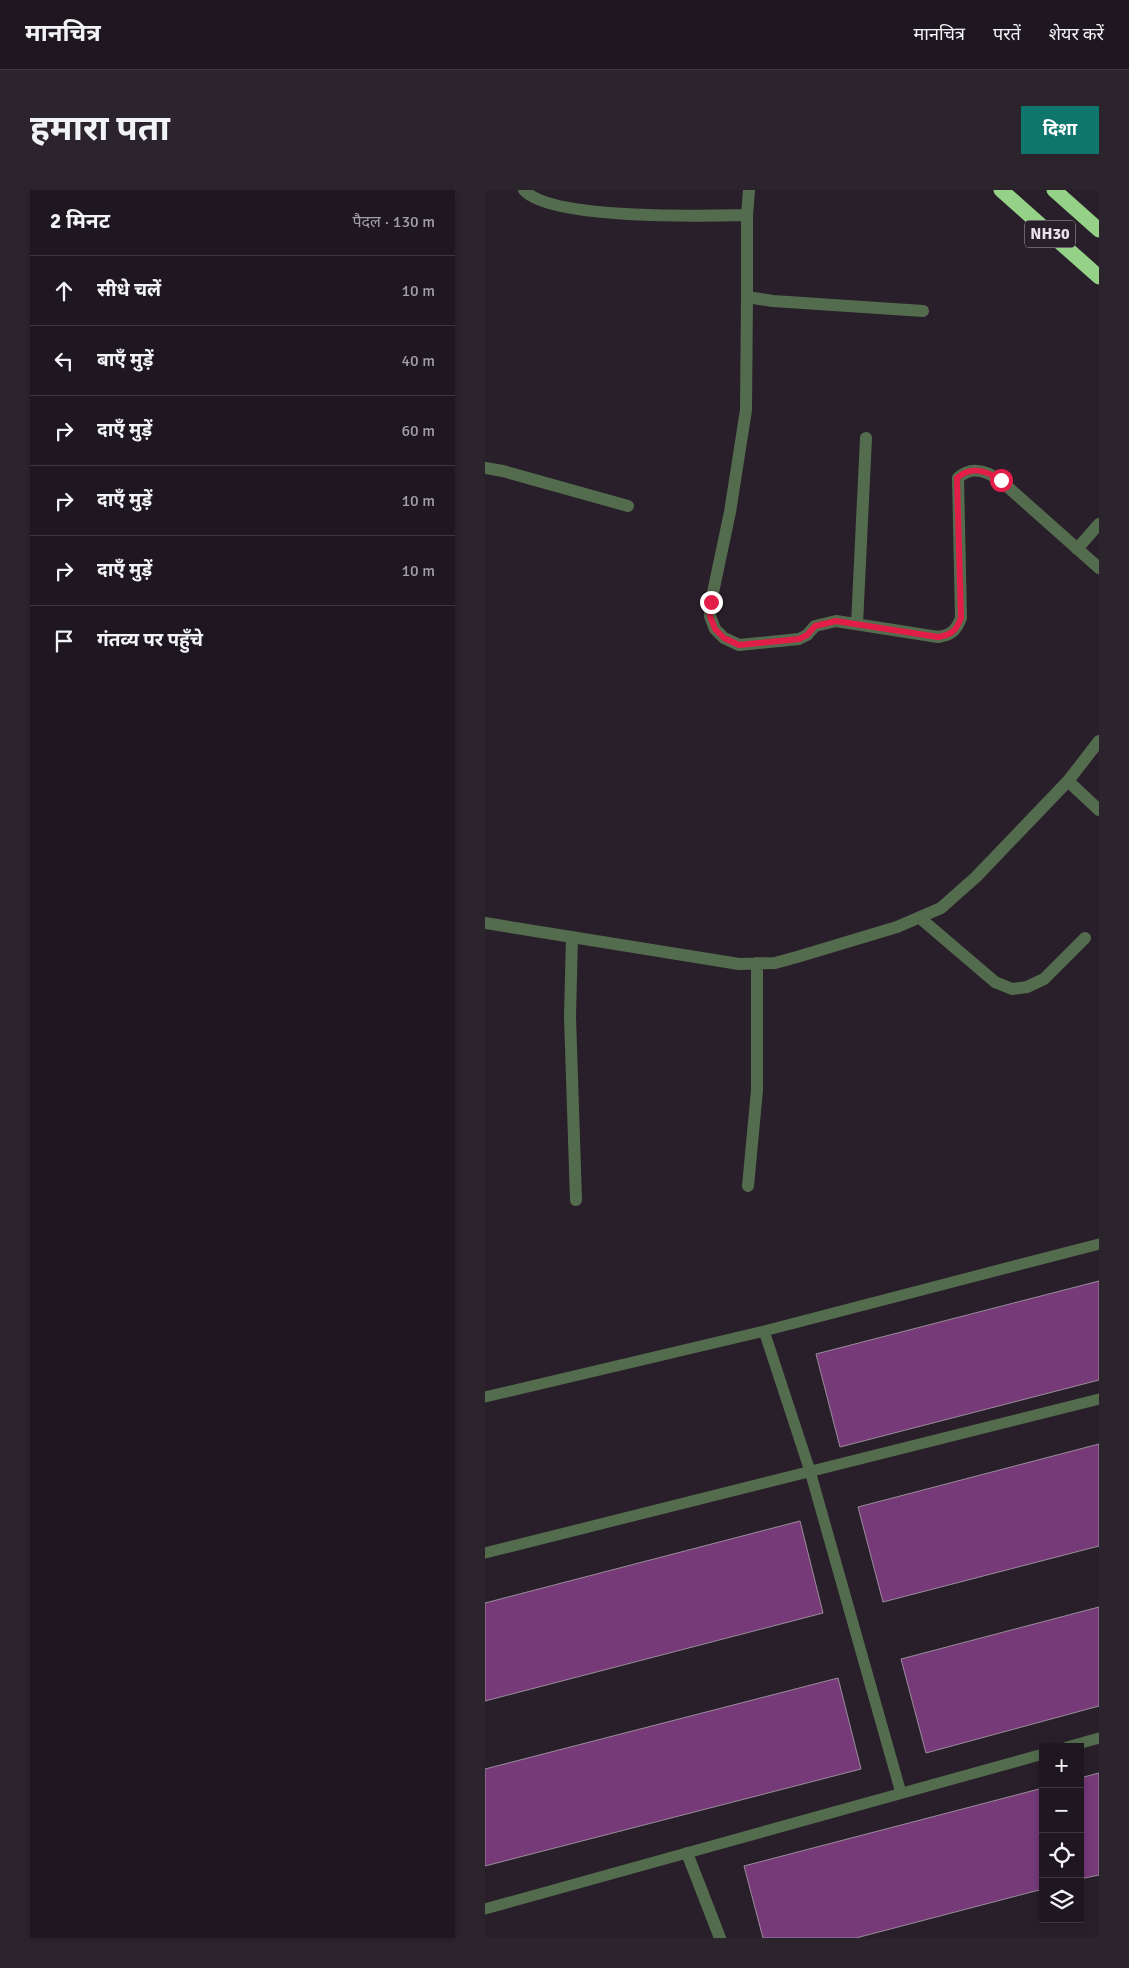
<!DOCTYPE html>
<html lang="hi">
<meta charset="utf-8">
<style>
body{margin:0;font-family:Signika,"Noto Sans Devanagari",sans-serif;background:#2c242d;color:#f1f3f6}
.controls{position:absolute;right:15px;bottom:15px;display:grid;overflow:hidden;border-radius:0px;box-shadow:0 2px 8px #0003}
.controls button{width:45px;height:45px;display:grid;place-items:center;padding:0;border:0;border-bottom:1px solid #3c363e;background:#1f1720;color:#f1f3f6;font:25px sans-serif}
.stop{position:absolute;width:15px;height:15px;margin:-11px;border:4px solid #e11d48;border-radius:50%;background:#fff}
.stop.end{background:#e11d48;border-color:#fff;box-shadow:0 1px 5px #0008}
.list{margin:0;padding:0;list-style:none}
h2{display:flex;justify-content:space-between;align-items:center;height:65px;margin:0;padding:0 20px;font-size:21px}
h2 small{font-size:16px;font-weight:400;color:#a19fa5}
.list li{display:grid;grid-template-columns:32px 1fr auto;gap:15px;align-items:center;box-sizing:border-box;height:70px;padding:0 20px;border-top:1px solid #3c363e}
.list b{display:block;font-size:19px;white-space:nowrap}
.list em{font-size:16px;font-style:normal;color:#a19fa5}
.icon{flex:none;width:28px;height:28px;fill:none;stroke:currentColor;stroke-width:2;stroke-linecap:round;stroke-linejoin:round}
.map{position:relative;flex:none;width:614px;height:1748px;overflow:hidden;border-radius:0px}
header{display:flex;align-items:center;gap:30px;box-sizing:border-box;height:70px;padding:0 25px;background:#1f1720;border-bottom:1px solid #3c363e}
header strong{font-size:24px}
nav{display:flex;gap:28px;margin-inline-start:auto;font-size:18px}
.intro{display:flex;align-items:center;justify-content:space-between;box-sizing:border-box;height:120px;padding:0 30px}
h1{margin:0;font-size:35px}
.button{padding:12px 22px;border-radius:0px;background:#0f766e;color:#fff;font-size:18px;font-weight:700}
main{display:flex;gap:30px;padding:0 30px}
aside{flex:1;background:#1f1720;border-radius:0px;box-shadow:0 2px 8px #0003}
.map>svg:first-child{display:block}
</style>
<header>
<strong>मानचित्र</strong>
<nav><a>मानचित्र</a><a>परतें</a><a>शेयर करें</a></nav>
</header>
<div class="intro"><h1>हमारा पता</h1><a class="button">दिशा</a></div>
<main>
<aside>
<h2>2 मिनट<small>पैदल · 130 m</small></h2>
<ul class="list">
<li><svg class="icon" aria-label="ahead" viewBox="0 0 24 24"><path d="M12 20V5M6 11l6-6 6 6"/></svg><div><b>सीधे चलें</b></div><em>10 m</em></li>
<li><svg class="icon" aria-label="left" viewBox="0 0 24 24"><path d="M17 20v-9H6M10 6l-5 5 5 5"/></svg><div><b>बाएँ मुड़ें</b></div><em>40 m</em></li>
<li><svg class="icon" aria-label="right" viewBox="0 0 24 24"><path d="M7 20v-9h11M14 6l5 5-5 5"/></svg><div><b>दाएँ मुड़ें</b></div><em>60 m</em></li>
<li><svg class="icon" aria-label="right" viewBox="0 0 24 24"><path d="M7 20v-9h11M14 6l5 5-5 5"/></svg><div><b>दाएँ मुड़ें</b></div><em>10 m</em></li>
<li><svg class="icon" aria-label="right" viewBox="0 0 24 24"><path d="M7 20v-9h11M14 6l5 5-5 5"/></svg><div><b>दाएँ मुड़ें</b></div><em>10 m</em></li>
<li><svg class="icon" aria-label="arrive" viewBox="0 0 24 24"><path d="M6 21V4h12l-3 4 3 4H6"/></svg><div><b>गंतव्य पर पहुँचे</b></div></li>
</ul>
</aside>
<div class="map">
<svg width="614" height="1748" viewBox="0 0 614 1748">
<rect width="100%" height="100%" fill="#291f2a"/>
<path fill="#763a79" stroke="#9a8d9a" d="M614,1091V1190L355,1257L331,1164Z
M614,1254V1356L398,1412L373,1317Z
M315,1331L338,1423L0,1511V1413Z
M614,1417V1516L441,1563L416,1469Z
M353,1488L376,1579L0,1676V1579Z
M614,1583V1685L595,1689V1588Z
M558,1598V1699L371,1748H278L259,1676Z"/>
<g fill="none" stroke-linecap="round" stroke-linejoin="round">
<path stroke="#546c4e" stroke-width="11" d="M279,1141L325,1281L416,1603
M0,1207L279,1141L614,1054
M0,1363L614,1209
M582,1557L614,1548
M0,1719L558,1564"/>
<path stroke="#546c4e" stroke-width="12" d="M39,0C65,30 220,26 262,25
M264,0L262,25V107L288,111L438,121
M262,107L261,220L245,322L226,412L225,426L230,439L239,448L254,455L314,449L322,445L330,436L351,431L453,447C466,445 471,441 476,428L473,288C487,275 502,281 516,291L614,378
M0,278L18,281L143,316
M592,359L614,334
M372,434L381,248
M583,591L614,620
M435,728L510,792L527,799L542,797L559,789L600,748
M0,733L254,774L290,773L312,767L412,737L456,718L491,687L583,591L614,551
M87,747L85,827L91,1010
M263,996L272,900V773
M202,1663L235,1748"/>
<path stroke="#95d288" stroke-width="15" d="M516,0L614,87
M569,0L614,40"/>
</g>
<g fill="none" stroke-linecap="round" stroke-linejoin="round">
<path stroke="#e11d48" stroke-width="6" d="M226,412L225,426L230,439L239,448L254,455L314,449L322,445L330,436L351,431L453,447C466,445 471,441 476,428L472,288C486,275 502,281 516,290"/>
</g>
<g text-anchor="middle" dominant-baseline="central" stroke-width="5" stroke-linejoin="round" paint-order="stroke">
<rect fill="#291f2a" stroke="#afa7af" stroke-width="1" x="540" y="30.5" width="50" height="27" rx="4"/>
<g font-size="16" font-weight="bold" fill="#e8e1e8">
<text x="565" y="44">NH30</text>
</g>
</g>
</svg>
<div class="controls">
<button>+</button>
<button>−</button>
<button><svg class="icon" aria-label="locate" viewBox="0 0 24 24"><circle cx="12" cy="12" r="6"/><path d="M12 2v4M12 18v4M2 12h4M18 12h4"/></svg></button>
<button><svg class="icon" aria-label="layers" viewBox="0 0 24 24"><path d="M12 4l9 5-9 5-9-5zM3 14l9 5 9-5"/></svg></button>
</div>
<div class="stop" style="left:516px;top:290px"></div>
<div class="stop end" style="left:226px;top:412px"></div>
</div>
</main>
